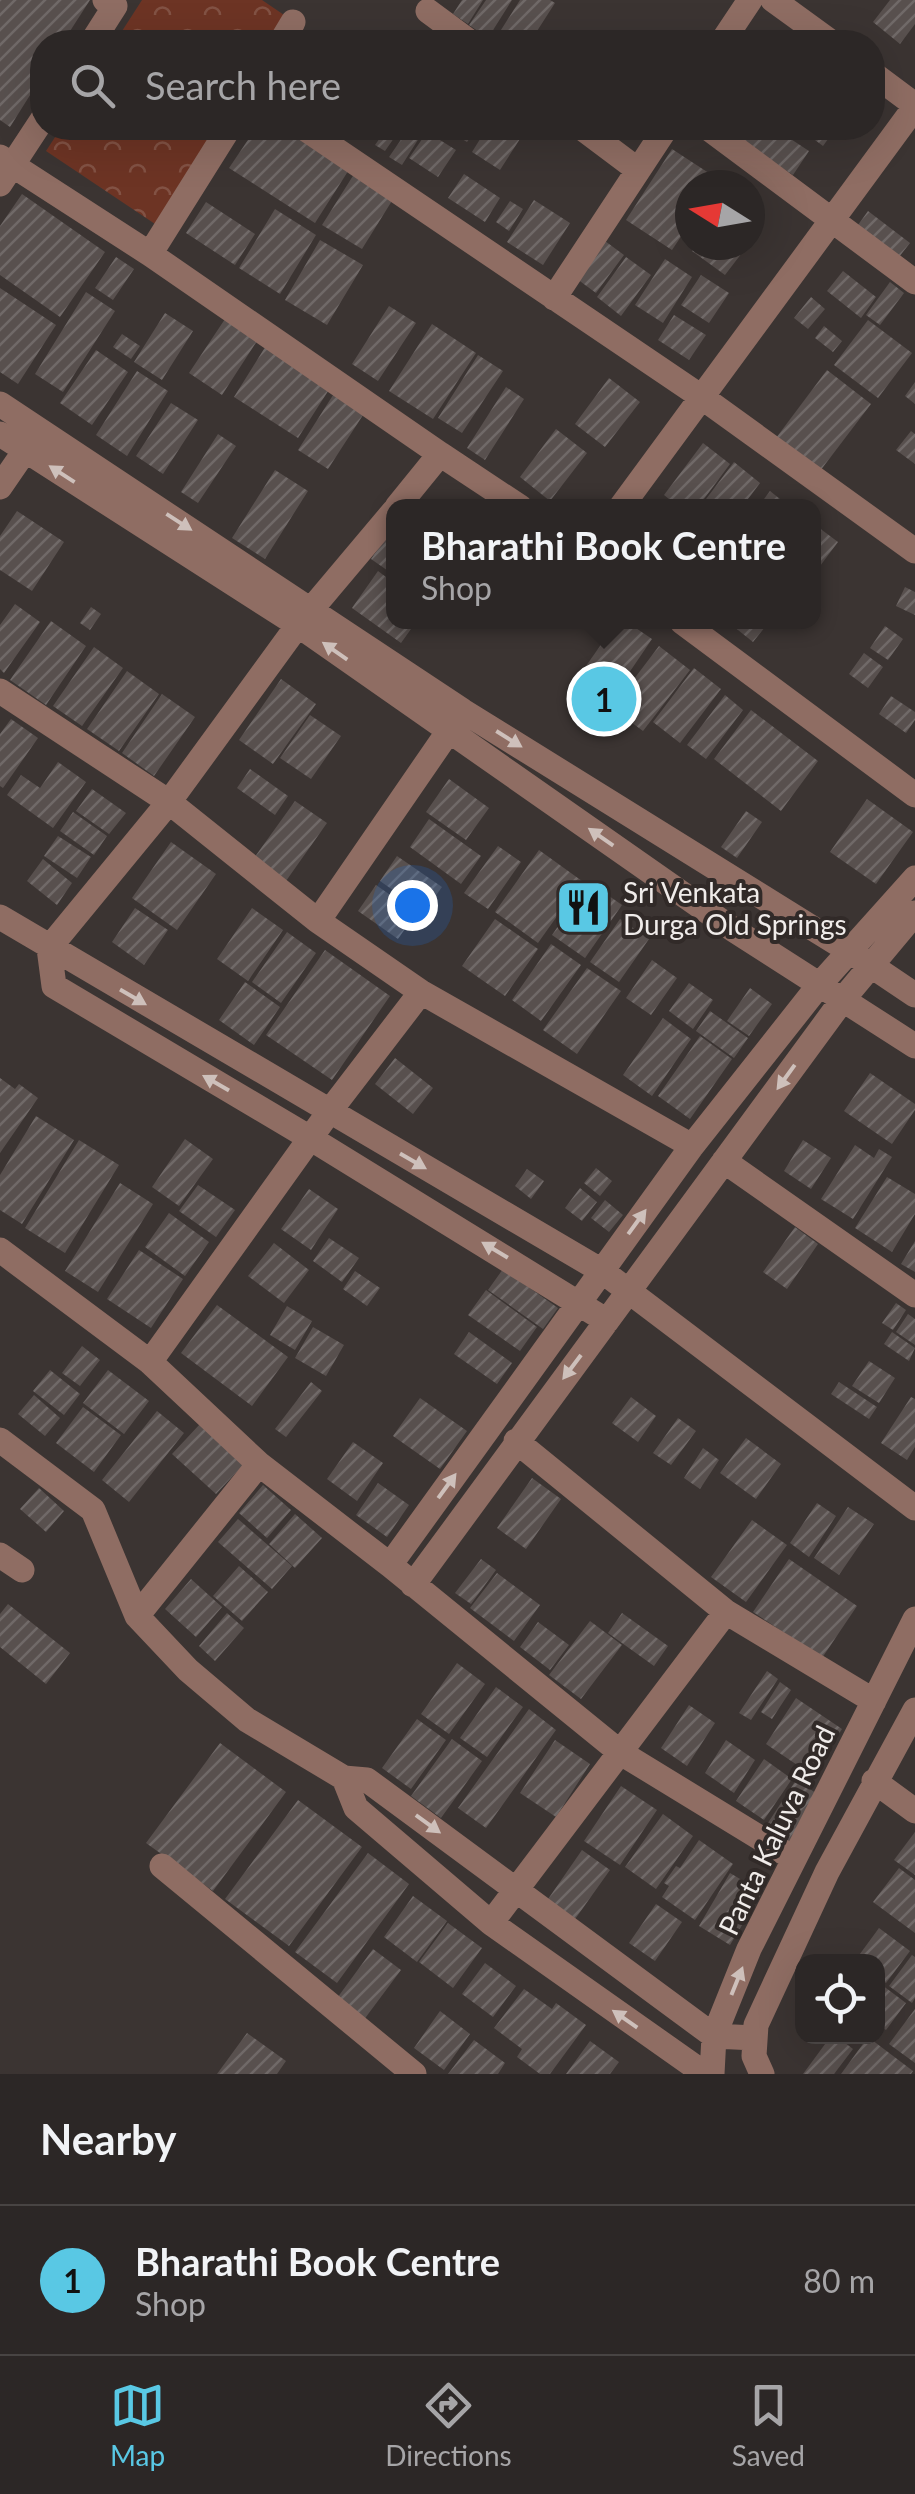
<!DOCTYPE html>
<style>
body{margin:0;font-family:Lato,sans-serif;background:#342f2e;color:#f1f3f6}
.controls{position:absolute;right:30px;bottom:30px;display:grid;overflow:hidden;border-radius:20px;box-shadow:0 10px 40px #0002}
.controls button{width:90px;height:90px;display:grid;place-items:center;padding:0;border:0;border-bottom:2px solid #484443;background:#2c2726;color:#f1f3f6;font:50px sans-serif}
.compass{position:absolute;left:675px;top:170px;width:90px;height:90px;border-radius:50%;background:#2c2726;box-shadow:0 10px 40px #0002;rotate:281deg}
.you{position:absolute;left:412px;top:905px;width:35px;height:35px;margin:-25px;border:8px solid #fff;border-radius:50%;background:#1a73e8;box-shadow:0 0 0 15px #1a73e833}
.badge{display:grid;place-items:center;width:65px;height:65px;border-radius:50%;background:#59c8e4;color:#111;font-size:32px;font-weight:700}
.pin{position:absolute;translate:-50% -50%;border:5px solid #fff;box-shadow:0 2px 10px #0006}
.popup{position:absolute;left:386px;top:499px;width:435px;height:130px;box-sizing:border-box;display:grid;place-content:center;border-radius:20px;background:#2c2726;filter:drop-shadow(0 2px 8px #0005);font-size:32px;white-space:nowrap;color:#a6a5a7}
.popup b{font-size:38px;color:#f1f3f6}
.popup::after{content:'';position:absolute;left:50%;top:100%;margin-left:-20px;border:20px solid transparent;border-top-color:#2c2726}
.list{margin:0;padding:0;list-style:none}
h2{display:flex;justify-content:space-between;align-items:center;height:130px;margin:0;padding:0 40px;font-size:42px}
h2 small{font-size:32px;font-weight:400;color:#a6a5a7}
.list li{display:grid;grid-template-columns:65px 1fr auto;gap:30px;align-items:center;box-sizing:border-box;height:150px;padding:0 40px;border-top:2px solid #484443}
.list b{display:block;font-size:38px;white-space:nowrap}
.list p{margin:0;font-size:32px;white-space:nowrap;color:#a6a5a7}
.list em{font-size:32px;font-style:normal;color:#a6a5a7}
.icon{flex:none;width:55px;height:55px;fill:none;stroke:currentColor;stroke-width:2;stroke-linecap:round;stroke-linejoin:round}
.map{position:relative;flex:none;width:915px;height:2074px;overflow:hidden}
.search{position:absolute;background:#2c2726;box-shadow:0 10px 40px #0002;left:30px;right:30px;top:30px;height:110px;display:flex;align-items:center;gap:25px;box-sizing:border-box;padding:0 35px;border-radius:40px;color:#a6a5a7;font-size:38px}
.sheet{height:280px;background:#2c2726}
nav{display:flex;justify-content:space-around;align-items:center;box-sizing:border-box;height:140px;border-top:2px solid #484443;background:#2c2726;font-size:28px;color:#a6a5a7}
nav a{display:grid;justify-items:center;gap:5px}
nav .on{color:#59c8e4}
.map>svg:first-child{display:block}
</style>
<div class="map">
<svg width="915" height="2074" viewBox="0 0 915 2074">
<defs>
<pattern id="park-crowns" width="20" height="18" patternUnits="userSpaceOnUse" patternTransform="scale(2.5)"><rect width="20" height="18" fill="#6d3424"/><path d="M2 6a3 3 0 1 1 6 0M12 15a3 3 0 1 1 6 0" fill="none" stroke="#825244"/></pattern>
<pattern id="building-hatch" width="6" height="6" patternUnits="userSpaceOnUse" patternTransform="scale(2.5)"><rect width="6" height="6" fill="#58504e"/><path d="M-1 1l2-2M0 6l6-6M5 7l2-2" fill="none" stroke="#706968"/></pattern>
</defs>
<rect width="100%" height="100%" fill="#3b3432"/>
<path fill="url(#park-crowns)" d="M142,0H262L287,17L271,42H115Z
M61,128H219L158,226L46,151Z"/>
<path fill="url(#building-hatch)" d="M0,0H90L63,42H42V76L10,127L0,120Z
M462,0H483L468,24L453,14Z
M486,0H512L488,38L469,25Z
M520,0H550L555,3L530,42H496L494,41Z
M890,0H915V24L900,44L873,22Z
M256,128H293L352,165L315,223L229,168Z
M387,128H401L385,151L375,145Z
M409,128L421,135L402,165L389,157Z
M444,128H477L467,142Z
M487,128H527L500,170L472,152Z
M720,128H774L809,151L793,175Z
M799,128H836L823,146Z
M427,132L456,150L438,177L409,158Z
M672,149L718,179L714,185H690V223L672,250L626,220Z
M356,171L395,196L362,249L322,225Z
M464,174L500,198L485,222L448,198Z
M22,194L105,252L60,317L0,275V226Z
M534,200L570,223L543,265L507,242Z
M510,201L523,209L509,231L496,222Z
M206,202L255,234L235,265L186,233Z
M275,209L316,235L280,294L239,268Z
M868,211L910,243L899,257L858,225Z
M320,240L363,265L327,325L285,300Z
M605,241L624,255L596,293L577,279Z
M697,245H748L725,275L692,251Z
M116,257L134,269L113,300L95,288Z
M626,257L651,275L621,316L597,297Z
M665,259L692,277L663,323L635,305Z
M843,271L876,297L861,318L827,291Z
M701,275L729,293L709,323L681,305Z
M890,282L904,293L880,325L866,315Z
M0,288L56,325L18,384L0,372Z
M86,292L115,311L63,392L35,374Z
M811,297L825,309L808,329L794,318Z
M389,306L416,323L378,381L352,364Z
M165,313L193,331L162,380L134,362Z
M674,315L706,335L689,360L658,340Z
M227,316L259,338L222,395L189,373Z
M868,320L912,353L878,398L834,365Z
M432,324L476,353L433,419L389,391Z
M824,326L842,341L833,352L815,338Z
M122,334L140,346L131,359L113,347Z
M267,344L332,385L298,438L234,397Z
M96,350L128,372L92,425L60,403Z
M478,355L503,371L462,433L438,418Z
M827,370L871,404L820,471L776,438Z
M137,371L168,391L127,456L96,435Z
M609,378L640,402L605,447L575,424Z
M915,382V404L905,396Z
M506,387L524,399L485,460L467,448Z
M335,392L365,412L328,469L298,450Z
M171,403L198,420L163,474L136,456Z
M556,429L587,453L550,501L520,477Z
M911,431L915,434V464L896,450Z
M218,434L236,446L198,503L181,492Z
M703,443L730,464L698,507H679L664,495Z
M734,462L760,483L742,507H700Z
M275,470L308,491L265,559L232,538Z
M770,491L790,507H758Z
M17,511L64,542L32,591L0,570V536Z
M814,524L838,542L814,574Z
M391,530L394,531V575L371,559Z
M378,571L394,583V622H416L401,643L352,608Z
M905,587L915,592V615L896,606Z
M15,604L40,622L4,673L0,669V625Z
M91,607L101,614L90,630L80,623Z
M51,621L86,646L46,705L10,680Z
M617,622H627L652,639L614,695L581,673Z
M736,622H769L753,642L733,626Z
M885,626L903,639L888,660L870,648Z
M659,646L690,670L643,731L612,708Z
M94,647L123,668L82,726L53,706Z
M864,653L883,667L868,688L849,674Z
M694,668L721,689L680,743L653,722Z
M127,671L159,694L119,751L87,729Z
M281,679L316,704L273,764L239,740Z
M162,694L195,717L154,776L122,753Z
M725,695L743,710L706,759L687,745Z
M891,696L915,712V720L906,733L879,714Z
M751,710L818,761L781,811L714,759Z
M310,715L341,736L311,779L280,758Z
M11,719L38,738L3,788L0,786V734Z
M58,762L86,782L53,828L7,795L21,775L40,788Z
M250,769L288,796L275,815L237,788Z
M449,779L489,808L466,840L426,812Z
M92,789L126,813L109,834L76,811Z
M867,799L913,832L876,884L830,852Z
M295,801L327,823L286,881L254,858Z
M746,811L762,822L737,858L721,847Z
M73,812L107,836L94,855L60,831Z
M429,819L481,856L461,884L410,847Z
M58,836L91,857L77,878L44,856Z
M171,842L216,874L177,930L132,898Z
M498,846L521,862L488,909L464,893Z
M539,850L582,881L538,943L495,912Z
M397,856L442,887L424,912L380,881Z
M43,859L72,883L57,905L27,881Z
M589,882L622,905L585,958L552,935Z
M376,885L416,913L398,939L358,911Z
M135,908L168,930L144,965L112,942Z
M252,908L283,930L248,981L217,959Z
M495,919L538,949L505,996L462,966Z
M620,919L649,939L619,982L590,962Z
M287,932L316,953L281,1003L252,982Z
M551,944L581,965L541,1021L512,1000Z
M325,950L390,996L332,1080L266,1035Z
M652,960L677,978L651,1015L626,998Z
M587,968L621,991L577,1054L543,1030Z
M245,982L280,1007L254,1045L219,1020Z
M689,983L713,1000L693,1029L669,1011Z
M750,988L772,1004L749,1036L727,1021Z
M710,1011L748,1038L734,1058L696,1031Z
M663,1018L691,1039L652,1096L623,1075Z
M700,1036L732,1059L690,1119L658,1096Z
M395,1058L433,1088L413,1114L375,1084Z
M870,1073L915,1104V1110L892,1144L844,1111Z
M0,1078L15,1089L19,1084L38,1098L0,1153Z
M36,1116L74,1140L22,1224L0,1210V1175Z
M185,1139L213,1159L179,1206L152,1187Z
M79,1140L119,1165L65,1253L25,1228Z
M803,1140L831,1158L811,1189L784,1171Z
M855,1145L874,1158L879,1149L892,1157L853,1219L821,1199Z
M596,1168L612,1181L600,1196L584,1183Z
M527,1169L544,1181L531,1199L515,1186Z
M887,1177L915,1194V1214L892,1252L855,1228Z
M120,1183L153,1204L98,1292L65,1271Z
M198,1185L235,1210L216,1237L179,1211Z
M580,1188L597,1202L582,1221L565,1208Z
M309,1189L338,1209L311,1250L281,1229Z
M605,1200L623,1215L609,1232L591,1218Z
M169,1213L209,1242L185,1276L145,1247Z
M795,1227L818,1244L787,1289L763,1272Z
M329,1238L359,1258L342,1282L313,1261Z
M915,1241V1272L901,1264Z
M274,1243L309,1270L284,1303L248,1276Z
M139,1250L183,1279L151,1328L107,1299Z
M503,1269L558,1308L543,1329L488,1290Z
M355,1271L380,1288L367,1306L343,1289Z
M486,1290L537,1327L520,1351L468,1315Z
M896,1303L906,1310L893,1330L882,1323Z
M217,1305L288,1357L252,1406L181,1353Z
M287,1306L312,1321L295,1350L270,1335Z
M908,1314L915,1319V1345L896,1332Z
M313,1327L344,1345L326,1376L295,1358Z
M469,1332L512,1363L497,1384L454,1354Z
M892,1332L915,1348L909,1361L884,1344Z
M82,1346L100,1360L80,1386L62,1373Z
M869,1361L895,1378L879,1403L852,1386Z
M50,1370L80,1394L64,1415L33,1391Z
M108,1370L149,1401L124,1434L83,1403Z
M311,1382L322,1391L286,1437L275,1429Z
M839,1382L877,1407L869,1419L831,1394Z
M34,1395L60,1418L45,1436L18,1414Z
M631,1397L656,1416L638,1442L612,1423Z
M911,1397L915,1399V1447L907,1460L881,1443Z
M420,1398L467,1431L440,1469L393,1436Z
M83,1407L121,1435L94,1472L56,1443Z
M157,1411L184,1433L129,1502L102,1480Z
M678,1418L696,1431L671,1465L653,1453Z
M200,1424L244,1464L216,1494L172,1454Z
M746,1438L781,1464L756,1499L720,1473Z
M353,1442L383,1463L357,1501L327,1479Z
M703,1448L719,1460L700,1489L684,1478Z
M532,1478L561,1499L526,1549L497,1528Z
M378,1483L409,1505L387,1537L356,1515Z
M263,1485L291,1510L267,1538L239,1513Z
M39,1488L64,1511L46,1532L20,1509Z
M817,1503L836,1516L809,1557L790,1543Z
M848,1507L874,1524L839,1575L814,1558Z
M295,1514L322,1538L295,1568L269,1544Z
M238,1519L292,1566L272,1589L218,1542Z
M752,1520L787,1545L746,1602L711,1577Z
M481,1559L496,1570L471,1604L455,1593Z
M789,1559L857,1606L822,1658L753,1612Z
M239,1566L268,1592L242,1621L213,1596Z
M497,1573L540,1605L514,1641L470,1608Z
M191,1579L222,1607L196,1637L165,1609Z
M8,1604L70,1653L46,1684L0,1647V1614Z
M227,1613L244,1628L215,1661L199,1646Z
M622,1613L668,1646L654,1666L608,1633Z
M590,1621L622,1645L581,1699L549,1675Z
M538,1622L569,1645L550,1670L520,1647Z
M457,1663L485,1684L449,1734L421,1714Z
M767,1671L778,1679L751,1720L739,1713Z
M780,1682L791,1690L772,1719L761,1712Z
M496,1687L523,1707L487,1757L460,1738Z
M796,1698L842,1729L812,1775L766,1744Z
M689,1705L715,1723L687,1766L661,1748Z
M529,1709L556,1730L486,1828L458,1808Z
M417,1719L446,1740L411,1789L382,1768Z
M452,1739L482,1761L441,1818L411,1796Z
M555,1740L590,1764L556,1817L520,1793Z
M726,1740L755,1760L734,1793L705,1773Z
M220,1743L286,1792L213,1891L146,1843Z
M764,1759L792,1779L764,1820L736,1801Z
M796,1780L819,1795L786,1847L762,1832Z
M621,1786L657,1810L620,1865L584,1841Z
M298,1800L362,1847L289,1946L225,1899Z
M663,1814L693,1836L656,1889L625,1867Z
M915,1832V1875L894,1860Z
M699,1840L733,1864L695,1920L662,1897L669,1886L664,1883L676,1866L680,1868Z
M582,1850L610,1870L573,1922L546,1902Z
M368,1853L409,1884L337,1983L295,1952Z
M899,1868L915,1880V1933L873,1902Z
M730,1873L762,1892L730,1945L699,1926Z
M413,1896L447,1921L417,1962L384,1937Z
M656,1904L682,1922L655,1961L629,1943Z
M448,1923L482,1948L453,1988L419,1962Z
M879,1928L910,1951L886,1983L878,1977V1962H854Z
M373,1949L401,1970L360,2025L332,2005Z
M912,1955L915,1957V1998L912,2003L889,1986Z
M485,1963L516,1986L493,2017L462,1994Z
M878,1982L906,2003L886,2030L878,2024Z
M524,1989L552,2009L556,2003L586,2025L550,2074H540L517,2057L522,2049L494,2028Z
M915,2009V2063L889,2044Z
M440,2011L470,2034L444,2070L414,2048Z
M247,2033L286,2061L277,2074H217Z
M831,2036H836L853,2049L834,2074H803Z
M868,2037L913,2071L911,2074H841Z
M474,2040L505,2063L498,2074H448Z
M590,2041L619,2062L610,2074H566Z"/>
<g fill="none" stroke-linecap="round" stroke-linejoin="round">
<path stroke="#8f6d63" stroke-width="25" d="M773,0L831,42
M428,11L470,42
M92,42L115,6L105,0
M281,42L293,22
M722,42L750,0
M872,73L915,105
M304,128L703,398L915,551
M582,128L638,170
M708,128L915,282
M0,157L150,254L440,454L397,507
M0,184L42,120
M150,254L229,128
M554,298L666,128
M0,404L463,711L851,952L915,995
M0,434L298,625L734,930L915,1046
M440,454L520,507
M0,487L33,439
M621,507L915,107
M394,511L298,625L169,802L49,948L54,986L310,1138L607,1321
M682,622L915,795
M0,691L169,802L318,921L421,992L692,1146
M0,917L602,1271L915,1508
M318,921L457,719
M724,1161L915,1295
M0,1250L150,1362
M0,1440L93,1510L137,1616L188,1670L247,1720L344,1778L367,1780L714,2036L755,2038
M516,1441L726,1612L874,1701
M259,1464L390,1565L621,1753L793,1858
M0,1555L22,1570
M390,1565L692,1146L820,984L915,878
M413,1585L844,998L915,913
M137,1616L259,1464L150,1362L329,1112L421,992
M344,1778L356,1808L491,1923L705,2074
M874,1781L915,1811
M162,1866L414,2074
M491,1923L726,1612
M712,2074L714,2036L749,1949L915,1619
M762,2074L754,2056L756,2025L827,1872L915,1710"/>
</g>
<defs><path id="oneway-solid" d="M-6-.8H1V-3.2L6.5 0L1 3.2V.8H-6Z" transform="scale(2.5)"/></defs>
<g fill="#cec0bb">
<use href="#oneway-solid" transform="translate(62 474) rotate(-147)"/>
<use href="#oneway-solid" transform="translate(179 522) rotate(33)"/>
<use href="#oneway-solid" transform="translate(335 651) rotate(-145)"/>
<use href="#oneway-solid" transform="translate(509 739) rotate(32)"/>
<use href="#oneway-solid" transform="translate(601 837) rotate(-145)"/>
<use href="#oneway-solid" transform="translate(133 997) rotate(30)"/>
<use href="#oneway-solid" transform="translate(786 1077) rotate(126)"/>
<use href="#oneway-solid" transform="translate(216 1083) rotate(-150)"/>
<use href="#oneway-solid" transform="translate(413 1161) rotate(30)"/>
<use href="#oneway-solid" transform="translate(637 1222) rotate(-54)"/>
<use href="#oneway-solid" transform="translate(495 1250) rotate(-149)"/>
<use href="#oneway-solid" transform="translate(572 1367) rotate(127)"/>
<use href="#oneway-solid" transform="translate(447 1486) rotate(-54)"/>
<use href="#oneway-solid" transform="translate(428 1824) rotate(36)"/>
<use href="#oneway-solid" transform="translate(737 1981) rotate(-68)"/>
<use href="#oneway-solid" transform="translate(625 2019) rotate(-145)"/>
</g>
<defs>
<symbol id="restaurant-square" viewBox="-11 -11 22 22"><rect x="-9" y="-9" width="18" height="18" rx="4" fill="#59c8e4" stroke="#312a28"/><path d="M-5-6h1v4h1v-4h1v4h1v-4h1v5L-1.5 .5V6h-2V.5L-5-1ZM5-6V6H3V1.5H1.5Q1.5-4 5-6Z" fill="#111"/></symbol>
</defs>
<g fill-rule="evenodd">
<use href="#restaurant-square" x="552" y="876" width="63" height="63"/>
</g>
<g text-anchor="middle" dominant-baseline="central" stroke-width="8" stroke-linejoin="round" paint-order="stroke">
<g font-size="28" fill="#f0ecea" stroke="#312a28" text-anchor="start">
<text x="623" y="892">Sri Venkata<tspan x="623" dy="32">Durga Old Springs</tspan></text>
</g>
<g font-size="28" fill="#f0ecea" stroke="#312a28">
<text transform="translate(776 1830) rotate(-64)">Panta Kaluva Road</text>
</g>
</g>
</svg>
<div class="controls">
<button><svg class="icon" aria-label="locate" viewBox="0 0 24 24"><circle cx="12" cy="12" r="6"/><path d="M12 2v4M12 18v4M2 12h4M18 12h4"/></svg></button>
</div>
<svg class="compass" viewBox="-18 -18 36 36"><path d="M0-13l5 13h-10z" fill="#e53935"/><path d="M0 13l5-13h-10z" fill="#a6a5a7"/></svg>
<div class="you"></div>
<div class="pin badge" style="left:604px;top:699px">1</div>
<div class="popup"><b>Bharathi Book Centre</b>Shop</div>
<div class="search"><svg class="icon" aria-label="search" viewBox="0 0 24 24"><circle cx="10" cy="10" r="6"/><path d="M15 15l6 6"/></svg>Search here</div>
</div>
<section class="sheet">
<h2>Nearby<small></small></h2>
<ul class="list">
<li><span class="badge">1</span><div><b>Bharathi Book Centre</b><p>Shop</p></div><em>80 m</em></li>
</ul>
</section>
<nav>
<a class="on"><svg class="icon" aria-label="map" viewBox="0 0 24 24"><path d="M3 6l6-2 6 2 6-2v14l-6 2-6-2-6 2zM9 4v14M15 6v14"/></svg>Map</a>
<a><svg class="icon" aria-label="directions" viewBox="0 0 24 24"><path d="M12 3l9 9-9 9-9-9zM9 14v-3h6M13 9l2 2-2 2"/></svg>Directions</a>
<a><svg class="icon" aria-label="saved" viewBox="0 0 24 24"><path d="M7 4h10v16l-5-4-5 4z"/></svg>Saved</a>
</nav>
